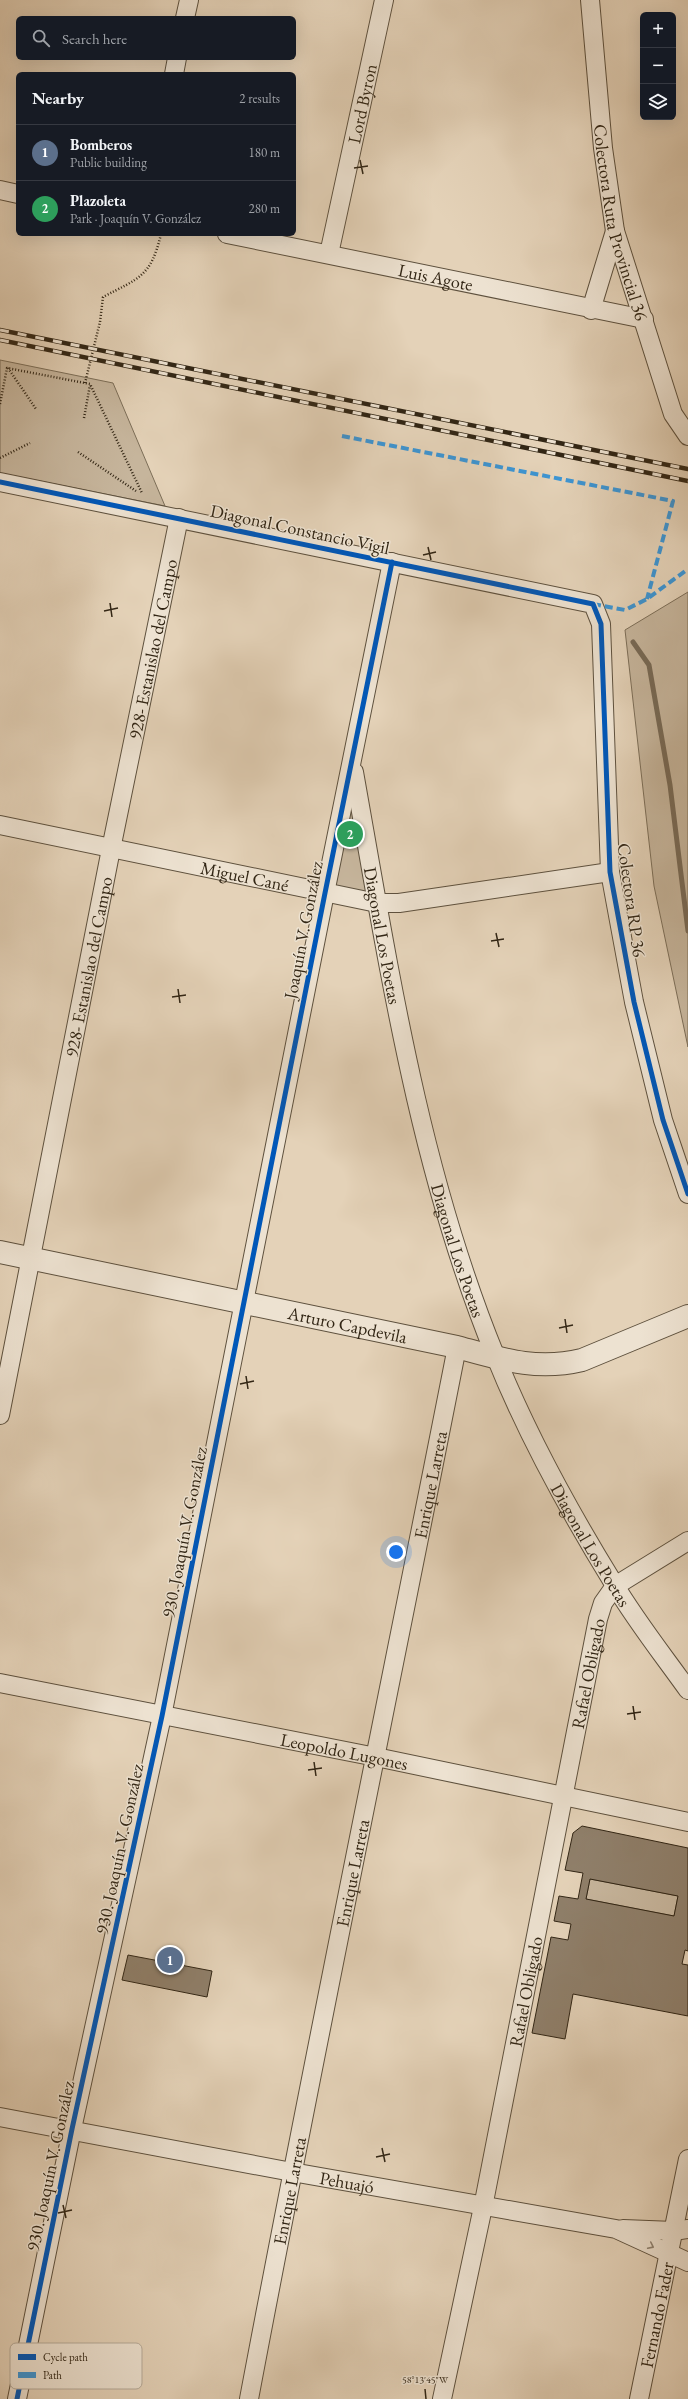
<!DOCTYPE html>
<meta charset="utf-8">
<style>
body{margin:0;font-family:"EB Garamond",serif;background:#242831;color:#f1f3f6}
.controls{position:absolute;right:12px;top:12px;display:grid;overflow:hidden;border-radius:6px;box-shadow:0 4px 16px #0002}
.controls button{width:36px;height:36px;display:grid;place-items:center;padding:0;border:0;border-bottom:1px solid #363941;background:#171b24;color:#f1f3f6;font:20px sans-serif}
.you{position:absolute;left:396px;top:1552px;width:14px;height:14px;margin:-10px;border:3px solid #fff;border-radius:50%;background:#1a73e8;box-shadow:0 0 0 6px #1a73e833}
.badge{display:grid;place-items:center;width:26px;height:26px;border-radius:50%;background:#0b8043;color:#fff;font-size:13px;font-weight:700}
.pin{position:absolute;translate:-50% -50%;border:2px solid #fff;box-shadow:0 1px 4px #0006}
.list{margin:0;padding:0;list-style:none}
h2{display:flex;justify-content:space-between;align-items:center;height:52px;margin:0;padding:0 16px;font-size:17px}
h2 small{font-size:13px;font-weight:400;color:#9ea1a6}
.list li{display:grid;grid-template-columns:26px 1fr auto;gap:12px;align-items:center;box-sizing:border-box;height:56px;padding:0 16px;border-top:1px solid #363941}
.list b{display:block;font-size:15px;white-space:nowrap}
.list p{margin:0;font-size:13px;white-space:nowrap;color:#9ea1a6}
.list em{font-size:13px;font-style:normal;color:#9ea1a6}
.icon{flex:none;width:22px;height:22px;fill:none;stroke:currentColor;stroke-width:2;stroke-linecap:round;stroke-linejoin:round}
.map{position:relative;flex:none;width:688px;height:2399px;overflow:hidden}
.search{position:absolute;background:#171b24;box-shadow:0 4px 16px #0002;left:16px;top:16px;width:280px;height:44px;display:flex;align-items:center;gap:10px;box-sizing:border-box;padding:0 14px;border-radius:6px;color:#9ea1a6;font-size:15px}
.panel{position:absolute;background:#171b24;box-shadow:0 4px 16px #0002;left:16px;top:72px;width:280px;height:164px;border-radius:6px}
.map>svg:first-child{display:block}
</style>
<div class="map">
<svg width="688" height="2399" viewBox="0 0 688 2399">
<rect width="100%" height="100%" fill="#e4d2b8"/>
<filter id="stains"><feTurbulence type="fractalNoise" baseFrequency=".005" numOctaves="4"/><feColorMatrix values="0 0 0 0 .2 0 0 0 0 .09 0 0 0 0 .02 0 0 0 .5 -.17"/></filter>
<radialGradient id="worn" r=".72"><stop offset=".6" stop-color="#630" stop-opacity="0"/><stop offset="1" stop-color="#630" stop-opacity=".3"/></radialGradient>
<path fill="#c6b59c" stroke="#7c6e58" d="M0,360L113,383L165,506L0,473Z
M688,592V1047L654,886L625,630Z
M352,781L367,892L330,888Z
M590,1879L678,1896L674,1916L586,1899Z"/>
<g fill="none" stroke-linecap="round" stroke-linejoin="round">
<path stroke="#786a56" stroke-width="5" d="M633,642L649,665L670,785L688,931"/>
</g>
<path fill="#8f7f6a" stroke="#322615" fill-rule="evenodd" d="M582,1826L688,1848V1951L685,1950L682,1964L688,1965V2016L573,1994L565,2039L532,2033L551,1937L568,1940L571,1924L554,1921L559,1896L578,1899L583,1873L565,1870L573,1833ZM590,1879L678,1896L674,1916L586,1899Z
M128,1955L212,1971L207,1997L122,1980Z"/>
<g fill="none" stroke-linecap="round" stroke-linejoin="round">
<defs>
<g id="minor">
<path id="s1" d="M590,0L603,148L615,231L673,414L688,436"/>
<path d="M185,18L189,0"/>
<path d="M174,74L177,58"/>
<path d="M0,190L18,194"/>
<path id="s2" d="M227,234L644,319"/>
<path id="s3" d="M329,254L384,0"/>
<path d="M591,310L615,231"/>
<path d="M0,482L593,604L601,624L610,872L634,1002L663,1120L688,1194"/>
<path id="s4" d="M354,772C389,969 419,1169 495,1355C527,1435 569,1511 614,1584C636,1621 663,1655 688,1690"/>
<path id="s5" d="M0,825L377,903H399L610,872"/>
<path id="s6" d="M0,1415L111,849L179,518"/>
<path id="s7" d="M0,1683L376,1757L688,1822"/>
<path id="s8" d="M0,2117L292,2172L616,2229L688,2262"/>
<path d="M623,2229L674,2231L688,2229"/>
<path d="M17,2399L72,2129L162,1716L325,893L392,562"/>
<path id="s9" d="M249,2399C315,2048 388,1698 457,1347"/>
<path id="s10" d="M442,2399L483,2207L598,1619L603,1603L615,1586L688,1541"/>
<path id="s11" d="M639,2399L688,2159"/>
</g>
<g id="tertiary">
<path id="s12" d="M0,1252L457,1347C501,1359 536,1371 582,1360L688,1316"/>
</g>
</defs>
<use href="#minor" stroke="#5e513e" stroke-width="20"/>
<use href="#tertiary" stroke="#5e513e" stroke-width="24"/>
<path stroke="#322615" stroke-width="2.5" stroke-dasharray="1 2" stroke-linecap="butt" d="M8,368L36,409
M85,383L100,322L103,297C139,278 151,277 161,234
M0,404L7,368L90,384L142,493
M84,418L90,385
M78,452L136,491
M0,458L30,443"/>
<use href="#minor" stroke="#ede2d1" stroke-width="18"/>
<use href="#tertiary" stroke="#ede2d1" stroke-width="22"/>
<defs>
<path id="rail" d="M0,330L688,469
M0,340L688,481"/>
</defs>
<use href="#rail" stroke="#322615" stroke-width="4.5"/>
<use href="#rail" stroke="#ede2d1" stroke-width="3" stroke-dasharray="9" stroke-linecap="butt"/>
<path stroke="#3d95d3" stroke-width="4" stroke-dasharray="8 4" stroke-linecap="butt" d="M342,436L673,501L647,599
M593,604L625,610L647,599L688,569"/>
<defs>
<path id="cycleway" d="M0,482L593,604L601,624L610,872L634,1002L663,1120L688,1194
M17,2399L72,2129L162,1716L325,893L392,562"/>
</defs>
<use href="#cycleway" stroke="#ede2d1" stroke-width="8"/>
<use href="#cycleway" stroke="#0057b8" stroke-width="5"/>
</g>
<defs><path id="oneway-chevron" d="M-2-3.5L2.5 0L-2 3.5" fill="none" stroke-width="1.6" stroke-linecap="round" stroke-linejoin="round"/></defs>
<use stroke="#908473" href="#oneway-chevron" transform="translate(651 2246) rotate(26)"/>
<path fill="none" stroke="#322615" stroke-width="1.5" d="M360,160L363,174M354,168L368,166M428,547L431,560M423,555L436,552M110,603L112,617M104,611L118,608M496,933L499,947M491,941L504,939M178,989L180,1003M172,997L186,995M565,1319L567,1333M559,1328L573,1325M246,1376L248,1389M240,1384L254,1381M633,1706L635,1720M627,1714L641,1712M314,1762L316,1776M308,1770L322,1768M382,2148L385,2162M376,2157L390,2154M63,2205L66,2218M58,2213L72,2210M425,2389L426,2399"/>
<g text-anchor="middle" dominant-baseline="central" stroke-width="3" stroke-linejoin="round" paint-order="stroke">
<g font-size="18" fill="#322615" stroke="#ede2d1">
<text stroke="none"><textPath href="#s3" startOffset="154">Lord Byron</textPath></text>
<text stroke="none"><textPath href="#s1" startOffset="225">Colectora Ruta Provincial 36</textPath></text>
<text stroke="none"><textPath href="#s2" startOffset="213">Luis Agote</textPath></text>
<text transform="translate(300 529) rotate(12)">Diagonal Constancio Vigil</text>
<text stroke="none"><textPath href="#s6" startOffset="781">928- Estanislao del Campo</textPath></text>
<text stroke="none"><textPath href="#s5" startOffset="250">Miguel Cané</textPath></text>
<text transform="translate(632 900) rotate(82)">Colectora RP 36</text>
<text transform="translate(303 930) rotate(-79)">Joaquín V. González</text>
<text stroke="none"><textPath href="#s4" startOffset="166">Diagonal Los Poetas</textPath></text>
<text stroke="none"><textPath href="#s6" startOffset="457">928- Estanislao del Campo</textPath></text>
<text stroke="none"><textPath href="#s4" startOffset="490">Diagonal Los Poetas</textPath></text>
<text stroke="none"><textPath href="#s12" startOffset="355">Arturo Capdevila</textPath></text>
<text stroke="none"><textPath href="#s9" startOffset="932">Enrique Larreta</textPath></text>
<text transform="translate(184 1532) rotate(-79)">930. Joaquín V. González</text>
<text stroke="none"><textPath href="#s4" startOffset="814">Diagonal Los Poetas</textPath></text>
<text stroke="none"><textPath href="#s10" startOffset="740">Rafael Obligado</textPath></text>
<text stroke="none"><textPath href="#s7" startOffset="351">Leopoldo Lugones</textPath></text>
<text transform="translate(119 1849) rotate(-78)">930. Joaquín V. González</text>
<text stroke="none"><textPath href="#s9" startOffset="536">Enrique Larreta</textPath></text>
<text stroke="none"><textPath href="#s10" startOffset="416">Rafael Obligado</textPath></text>
<text transform="translate(50 2166) rotate(-78)">930. Joaquín V. González</text>
<text stroke="none"><textPath href="#s8" startOffset="353">Pehuajó</textPath></text>
<text stroke="none"><textPath href="#s9" startOffset="212">Enrique Larreta</textPath></text>
<text stroke="none"><textPath href="#s11" startOffset="86">Fernando Fader</textPath></text>
</g>
</g>
<rect x="10" y="2343" width="132" height="46" rx="6" fill="#ede2d1" stroke="#b5aa99" stroke-width="1"/>
<rect x="18" y="2354" width="18" height="6" fill="#0057b8"/>
<rect x="18" y="2372" width="18" height="6" fill="#3d95d3"/>
<g font-size="11" fill="#322615">
<text x="43" y="2361">Cycle path</text>
<text x="43" y="2379">Path</text>
</g>
<g font-size="10" text-anchor="middle" fill="#322615" stroke="#ede2d1" stroke-width="3" stroke-linejoin="round" paint-order="stroke">
<text x="425" y="2383">58°13'45"W</text>
</g>
<rect width="100%" height="100%" filter="url(#stains)"/>
<rect width="100%" height="100%" fill="url(#worn)"/>
</svg>
<div class="controls">
<button>+</button>
<button>−</button>
<button><svg class="icon" aria-label="layers" viewBox="0 0 24 24"><path d="M12 4l9 5-9 5-9-5zM3 14l9 5 9-5"/></svg></button>
</div>
<div class="you"></div>
<div class="pin badge" style="left:170px;top:1960px;background:#5c6f8a">1</div>
<div class="pin badge" style="left:350px;top:834px;background:#2e9e5b">2</div>
<div class="search"><svg class="icon" aria-label="search" viewBox="0 0 24 24"><circle cx="10" cy="10" r="6"/><path d="M15 15l6 6"/></svg>Search here</div>
<section class="panel">
<h2>Nearby<small>2 results</small></h2>
<ul class="list">
<li><span class="badge" style="background:#5c6f8a">1</span><div><b>Bomberos</b><p>Public building</p></div><em>180 m</em></li>
<li><span class="badge" style="background:#2e9e5b">2</span><div><b>Plazoleta</b><p>Park · Joaquín V. González</p></div><em>280 m</em></li>
</ul>
</section>
</div>
